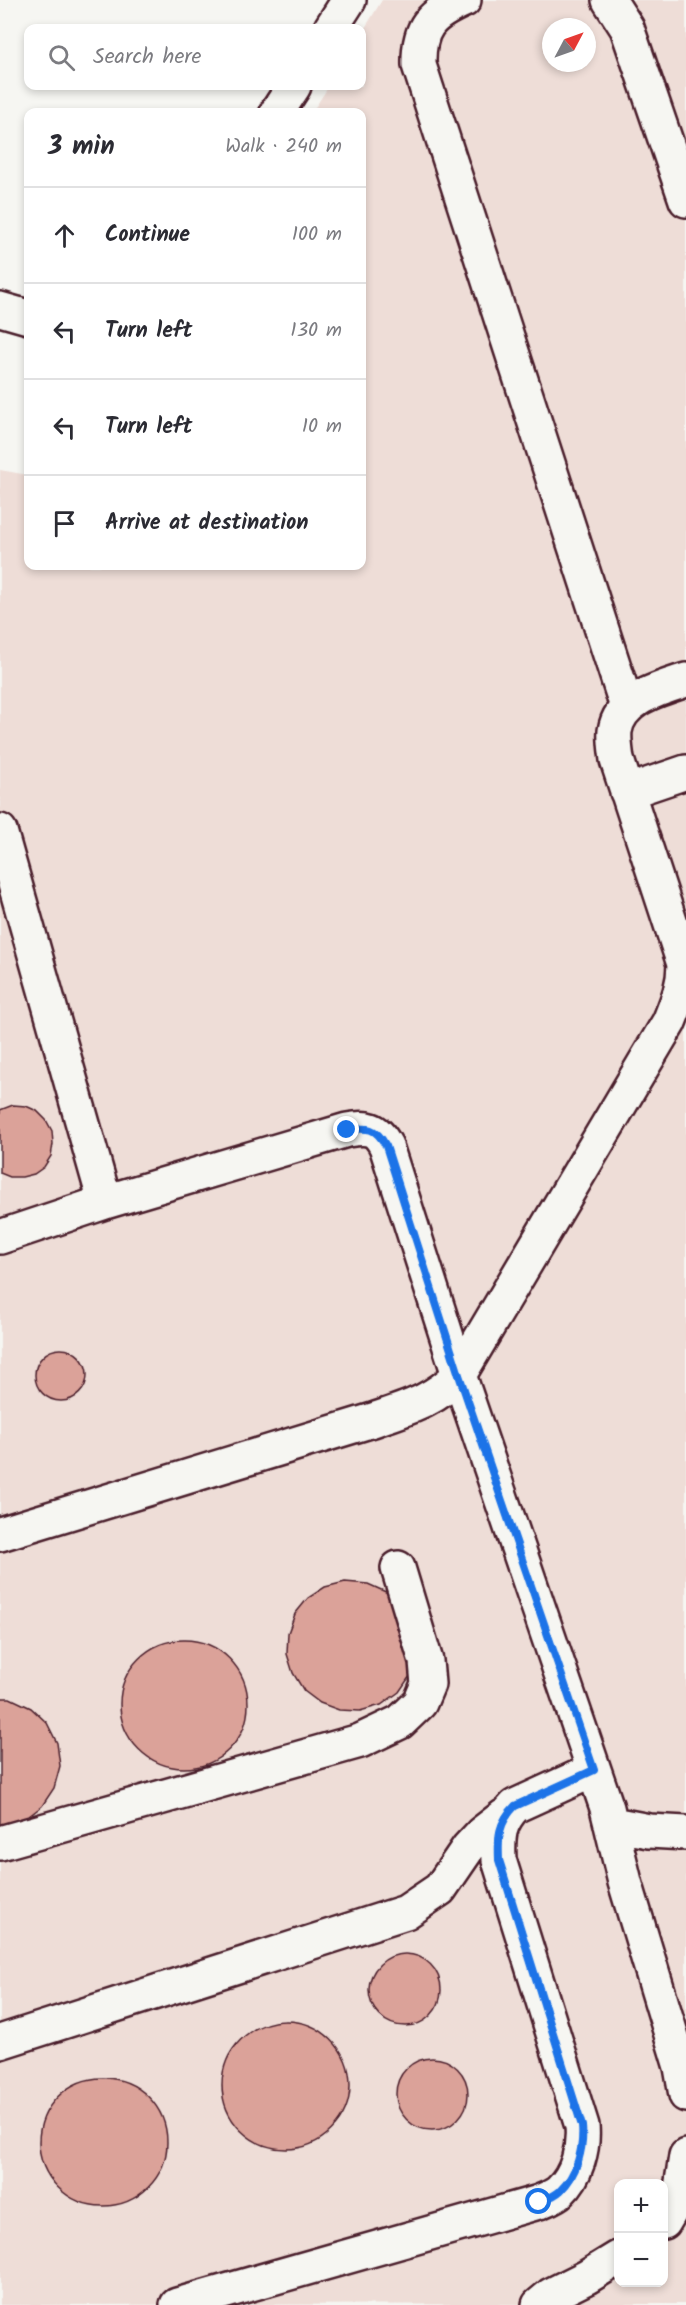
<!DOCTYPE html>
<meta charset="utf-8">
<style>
body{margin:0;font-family:Kalam,sans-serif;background:#f7f7f7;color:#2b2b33}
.controls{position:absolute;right:18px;bottom:18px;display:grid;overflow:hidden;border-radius:12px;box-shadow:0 3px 9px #0003}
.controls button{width:54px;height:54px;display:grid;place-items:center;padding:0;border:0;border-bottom:2px solid #e1e1e2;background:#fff;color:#2b2b33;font:30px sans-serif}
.compass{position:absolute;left:542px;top:18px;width:54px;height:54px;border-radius:50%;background:#fff;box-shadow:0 3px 9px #0003;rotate:49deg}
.stop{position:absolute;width:18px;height:18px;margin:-14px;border:4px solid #1a73e8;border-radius:50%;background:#fff}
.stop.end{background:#1a73e8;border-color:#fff;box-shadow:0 2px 6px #0008}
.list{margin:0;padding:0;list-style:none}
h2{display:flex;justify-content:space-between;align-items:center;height:78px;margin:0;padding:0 24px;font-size:26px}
h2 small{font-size:20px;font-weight:400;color:#7c7c81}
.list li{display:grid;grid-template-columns:39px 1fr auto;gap:18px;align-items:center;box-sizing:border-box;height:96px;padding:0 24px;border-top:2px solid #e1e1e2}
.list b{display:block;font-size:22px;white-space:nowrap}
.list em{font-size:20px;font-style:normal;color:#7c7c81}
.icon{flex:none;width:33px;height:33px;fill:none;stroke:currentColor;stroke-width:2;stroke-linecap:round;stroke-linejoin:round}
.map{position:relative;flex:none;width:686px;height:2305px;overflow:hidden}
.search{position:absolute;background:#fff;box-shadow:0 3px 9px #0003;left:24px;top:24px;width:342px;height:66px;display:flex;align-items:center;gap:15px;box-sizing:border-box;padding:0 21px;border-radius:12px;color:#7c7c81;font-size:22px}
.panel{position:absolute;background:#fff;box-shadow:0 3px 9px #0003;left:24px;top:108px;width:342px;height:462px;border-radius:12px}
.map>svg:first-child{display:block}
</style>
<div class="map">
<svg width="686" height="2305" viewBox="0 0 686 2305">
<rect width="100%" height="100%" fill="#f6f6f2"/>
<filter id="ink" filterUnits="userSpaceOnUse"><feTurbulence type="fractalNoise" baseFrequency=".0167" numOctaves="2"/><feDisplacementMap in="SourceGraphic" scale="12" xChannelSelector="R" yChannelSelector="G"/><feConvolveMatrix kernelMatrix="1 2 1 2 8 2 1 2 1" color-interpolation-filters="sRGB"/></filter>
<g filter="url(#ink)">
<path fill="#eeddd7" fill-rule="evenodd" d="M382,0H686V2304L0,2305V470L28,475V566H362V112H312L329,86H362V33ZM551,27H587V63H551ZM618,2184H664V2282H618Z"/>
<path fill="#dba299" stroke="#4a1f2b" stroke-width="1.5" d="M13,1105L26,1106L37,1111L46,1120L52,1131L53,1144L51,1156L44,1167L34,1174L22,1177H10L0,1173V1110Z
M35 1375a26 26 0 1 1 52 0a26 26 0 1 1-52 0Z
M345,1582L368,1584L388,1593L404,1608L412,1673L399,1692L381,1705L360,1711L339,1710L320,1703L304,1691L293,1673L287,1654L288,1633L295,1614L308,1598L325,1587Z
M120 1704a64 64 0 1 1 128 0a64 64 0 1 1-128 0Z
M0,1698H10L31,1708L47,1723L57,1743L60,1766L54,1788L42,1806L24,1820L0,1826Z
M369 1990a36 36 0 1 1 72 0a36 36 0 1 1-72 0Z
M222 2085a64 64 0 1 1 128 0a64 64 0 1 1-128 0Z
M396 2094a36 36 0 1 1 72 0a36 36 0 1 1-72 0Z
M39 2142a64 64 0 1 1 128 0a64 64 0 1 1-128 0Z"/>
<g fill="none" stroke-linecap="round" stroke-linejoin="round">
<defs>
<path id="minor" d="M464,0C430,15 418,27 419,65L627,707
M609,0L627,28L686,200
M331,28L349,0
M277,112L294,86
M0,309L28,317
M627,792L686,772
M0,831L105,1202
M0,1237L105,1202L347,1130C368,1127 376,1127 386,1146L459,1375L607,1808L625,1882L681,2067L686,2095
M0,1534L373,1420C407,1408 434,1401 459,1375L669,1022C677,1002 684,986 684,964L617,760C616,751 614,740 615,731C620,698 660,689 686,680
M612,1824L649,1831L686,1833
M0,1843L360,1741L400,1722L420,1703L428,1684L426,1661L398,1568
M0,2042L406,1912L440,1889L468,1848L482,1833L504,1816
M664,2222L680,2195L686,2156
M177,2305L539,2202C546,2199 555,2196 560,2191C577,2175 584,2148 582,2126L499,1860C498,1837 498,1823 515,1806L594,1770
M539,2305L551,2295L587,2277L618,2258"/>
</defs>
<use href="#minor" stroke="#4a1f2b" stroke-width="38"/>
<use href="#minor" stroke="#f6f6f2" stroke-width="33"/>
</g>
</g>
<g fill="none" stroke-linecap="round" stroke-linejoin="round" filter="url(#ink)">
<path stroke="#1a73e8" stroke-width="8" d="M347,1130C368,1127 376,1127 386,1146L459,1375L594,1770L515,1806C498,1823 498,1837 499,1860L582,2126C584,2148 577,2175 560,2191C555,2196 546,2199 539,2202"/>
</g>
</svg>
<div class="controls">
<button>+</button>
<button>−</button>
</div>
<svg class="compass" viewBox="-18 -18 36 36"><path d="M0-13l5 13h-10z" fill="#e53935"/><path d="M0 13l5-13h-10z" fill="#7c7c81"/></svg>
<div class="stop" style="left:539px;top:2202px"></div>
<div class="stop end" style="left:347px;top:1130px"></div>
<div class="search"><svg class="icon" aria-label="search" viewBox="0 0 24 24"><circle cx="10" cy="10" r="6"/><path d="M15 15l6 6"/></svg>Search here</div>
<section class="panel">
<h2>3 min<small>Walk · 240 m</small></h2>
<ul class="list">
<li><svg class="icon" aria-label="ahead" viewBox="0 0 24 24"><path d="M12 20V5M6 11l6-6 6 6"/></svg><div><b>Continue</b></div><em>100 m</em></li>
<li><svg class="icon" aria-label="left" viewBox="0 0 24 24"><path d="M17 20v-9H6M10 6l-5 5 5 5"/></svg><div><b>Turn left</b></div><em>130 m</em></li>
<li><svg class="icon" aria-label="left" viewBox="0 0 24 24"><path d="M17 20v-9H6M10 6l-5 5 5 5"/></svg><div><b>Turn left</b></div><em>10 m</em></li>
<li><svg class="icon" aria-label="arrive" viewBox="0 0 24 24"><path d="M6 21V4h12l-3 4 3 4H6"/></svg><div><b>Arrive at destination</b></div></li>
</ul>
</section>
</div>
